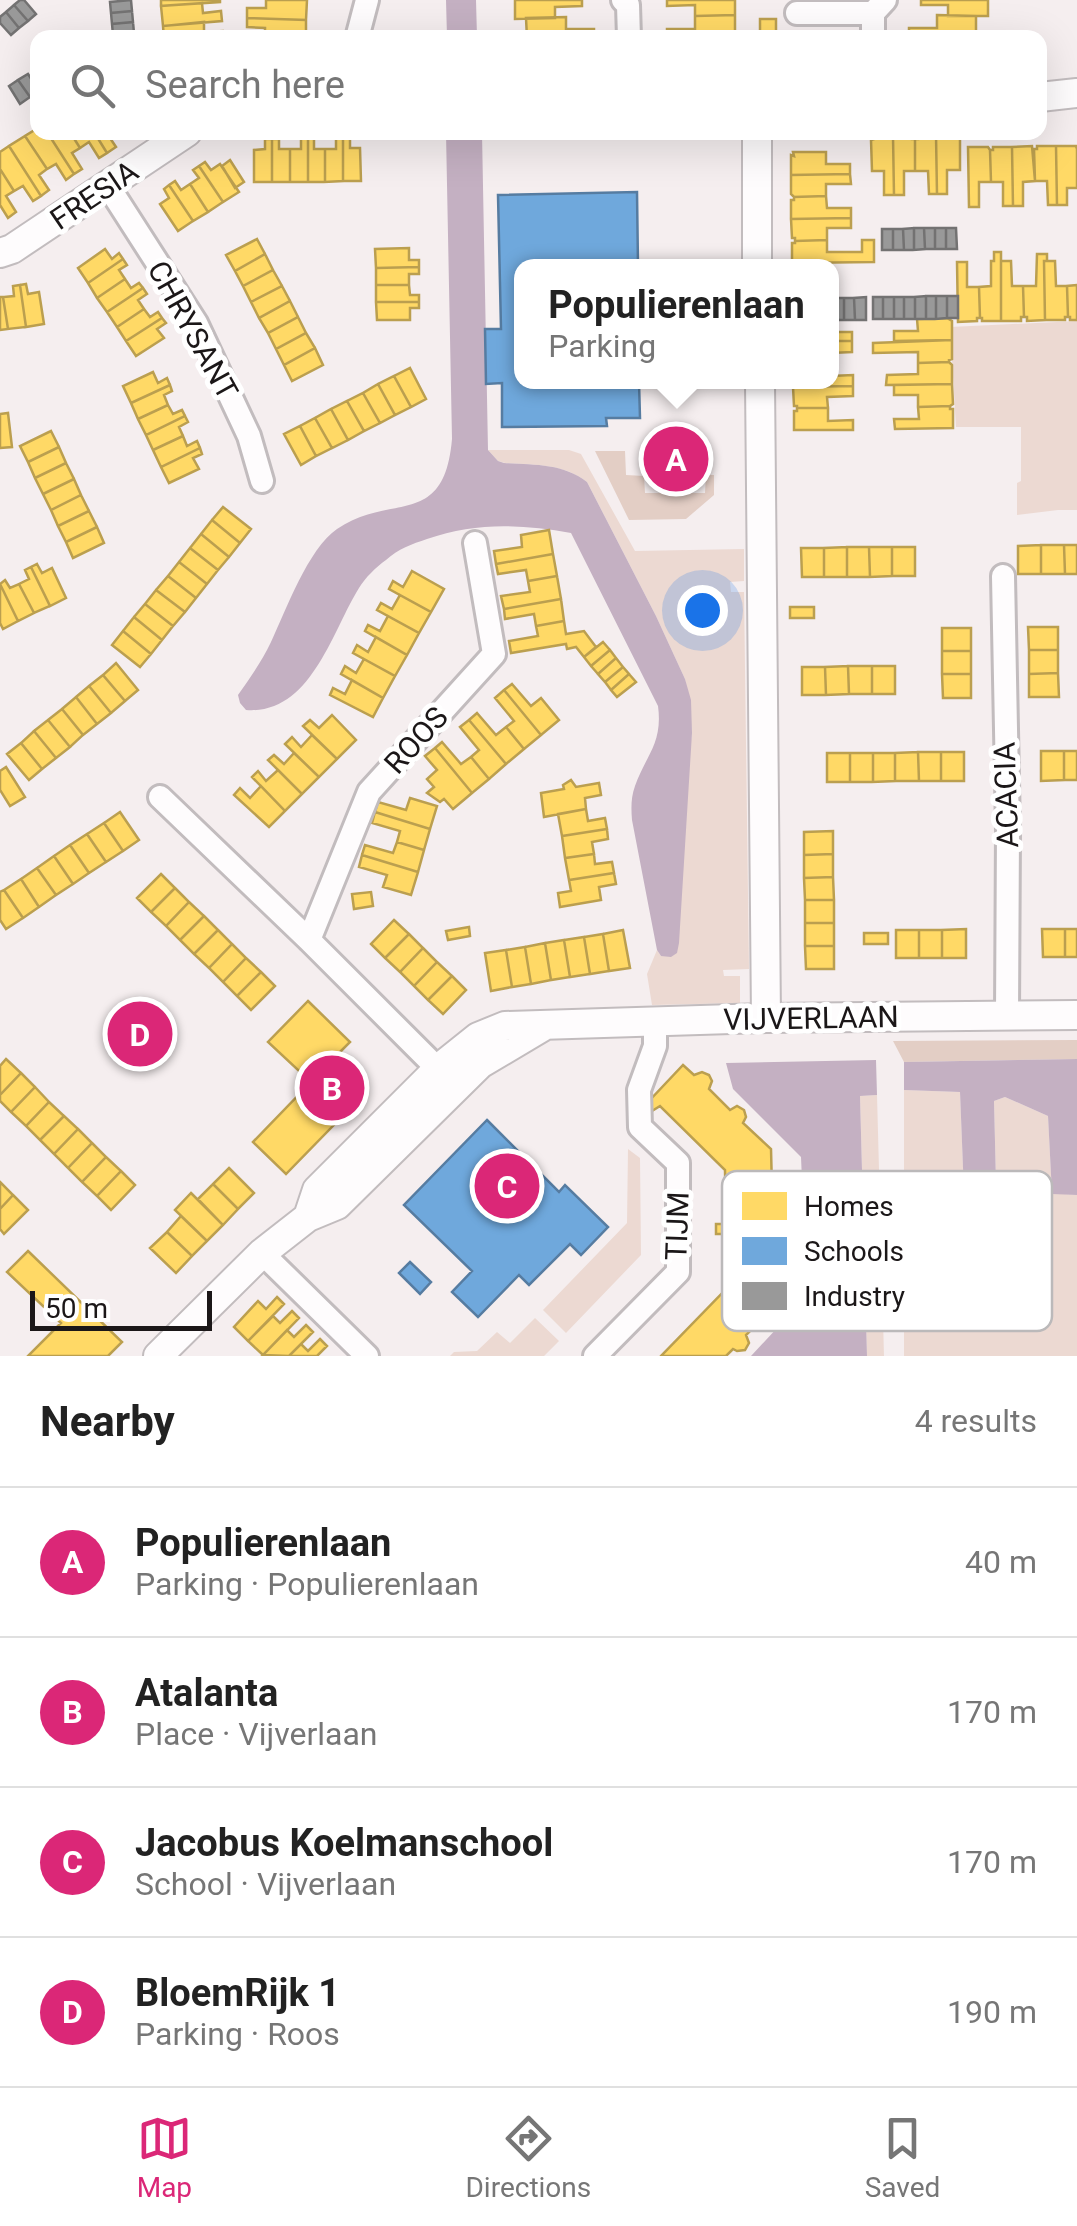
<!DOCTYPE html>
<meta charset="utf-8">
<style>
body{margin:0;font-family:Roboto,sans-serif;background:#f6f6f6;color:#222}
.scale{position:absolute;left:30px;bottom:25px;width:182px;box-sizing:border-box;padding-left:10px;border:5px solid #1b1718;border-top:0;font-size:28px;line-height:35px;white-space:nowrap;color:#1b1718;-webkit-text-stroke:8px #fff;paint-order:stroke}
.you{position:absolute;left:702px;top:610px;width:35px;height:35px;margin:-25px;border:8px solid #fff;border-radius:50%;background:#1a73e8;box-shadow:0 0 0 15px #1a73e833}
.badge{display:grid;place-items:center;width:65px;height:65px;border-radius:50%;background:#db2777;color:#fff;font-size:32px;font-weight:700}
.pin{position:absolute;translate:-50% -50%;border:5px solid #fff;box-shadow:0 2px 10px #0006}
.popup{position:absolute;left:514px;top:259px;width:325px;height:130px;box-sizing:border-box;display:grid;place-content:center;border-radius:20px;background:#fff;filter:drop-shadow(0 2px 8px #0005);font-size:32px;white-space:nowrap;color:#767676}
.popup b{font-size:38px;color:#222}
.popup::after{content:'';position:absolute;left:50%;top:100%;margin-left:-20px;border:20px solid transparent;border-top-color:#fff}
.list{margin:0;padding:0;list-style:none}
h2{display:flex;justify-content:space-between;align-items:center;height:130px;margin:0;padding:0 40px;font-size:42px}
h2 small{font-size:32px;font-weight:400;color:#767676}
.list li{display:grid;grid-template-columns:65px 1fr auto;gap:30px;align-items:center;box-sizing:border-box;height:150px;padding:0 40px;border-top:2px solid #e0e0e0}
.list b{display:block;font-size:38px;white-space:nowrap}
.list p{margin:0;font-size:32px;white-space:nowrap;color:#767676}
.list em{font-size:32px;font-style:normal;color:#767676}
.icon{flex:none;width:55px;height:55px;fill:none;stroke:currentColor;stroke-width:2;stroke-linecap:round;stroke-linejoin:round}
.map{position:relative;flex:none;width:1077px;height:1356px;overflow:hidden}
.search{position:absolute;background:#fff;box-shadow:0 10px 40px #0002;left:30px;right:30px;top:30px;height:110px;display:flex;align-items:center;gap:25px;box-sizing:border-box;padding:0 35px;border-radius:20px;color:#767676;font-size:38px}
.sheet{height:730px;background:#fff}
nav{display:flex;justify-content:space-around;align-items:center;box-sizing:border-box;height:140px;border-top:2px solid #e0e0e0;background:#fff;font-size:28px;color:#767676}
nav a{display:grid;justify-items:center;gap:5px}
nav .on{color:#db2777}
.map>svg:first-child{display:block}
</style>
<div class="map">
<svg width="1077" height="1356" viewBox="0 0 1077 1356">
<rect width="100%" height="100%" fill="#f5eeef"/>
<path fill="#ecd9d2" d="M1077,321V510H1058L1017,515V483L1021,481V427H956L950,327Z
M488,450H569L581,454L635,551L744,549V581L730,582L731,592H744L749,969L723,970L724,976H740V1003L652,1005L647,974L657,950L661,956L692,733L685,679L656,616L587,482C563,463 533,465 505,463L498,461Z
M904,1090L960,1092L964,1192L996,1182L994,1101L1005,1097L1048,1116L1052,1193L1077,1195V1356H904Z
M877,1095L884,1356H867L860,1096Z
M628,1149L640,1158L641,1255L566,1333L543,1310L627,1223Z
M535,1318L559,1341L544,1356H450L454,1352L477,1351L497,1332L510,1343Z"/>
<path fill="#e3cec5" d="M595,451H625L626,475L644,476L645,493H705L706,475H714V495L686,519L629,520Z
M1077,1040V1059L904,1062L893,1041Z"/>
<path fill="#c4b0c2" d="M446,0H476L477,37H447Z
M446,133H482L488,450L498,461L504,463C533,465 563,463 587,482L656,616L685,679L691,700L692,733L679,943L677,953L671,957L661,956L657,950L632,820C631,808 631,797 635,786C646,755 663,743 658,706L571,533C521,524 475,522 427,539C412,544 398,549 386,560C376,567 365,578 359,588C332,631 311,715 246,710L240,703L238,695C250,678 262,661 271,642C286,610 308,549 337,529C391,492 444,530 452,439Z
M1077,1059V1195L1052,1194L1048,1116L1005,1097L994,1101L996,1183L964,1193L960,1092L904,1090V1062Z
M876,1060L877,1095L860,1096L867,1356H751L807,1296L801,1157L733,1089L726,1063Z"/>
<path fill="#ffd966" stroke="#bb9f4f" stroke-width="2.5" d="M161,0H220V2L161,6Z
M266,0H307L306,20L247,18V8H266Z
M515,0H582V6L555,7V18L515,19Z
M667,0H735V15L695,16V5L667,6Z
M921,0H988V16H948V5H921Z
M202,3L203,13L221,11L222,21L163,26L161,6Z
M735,15V38H667V29H695V16Z
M937,15L976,16V38H909V28H937Z
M566,17V29H594V38H527L526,18Z
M247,18L306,20V38H265V28L247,27Z
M760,19H776V38H760Z
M204,22V32L223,31L224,38H164L163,26Z
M38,128V132H47L74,174L66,180L56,164L47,169L25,136Z
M47,132H70L80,148L72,153L82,169L74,174Z
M70,132H94L107,153L99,158L89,142L80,148Z
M94,132H106L116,147L107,153Z
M936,135L937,194H929L928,171H915V139H918V136Z
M936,135H957V138H960V170H947V194H937Z
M25,136L47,169L39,175L49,190L41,196L9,146Z
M874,136H893L894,195H884V171H872L871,140L874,139Z
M893,136H912V139H915V171H904V195H894Z
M301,138H308V182H290V149H301Z
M308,138H314V149H325V182H308Z
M336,138H343V181L325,182V149H336Z
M343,138H350V148H360L361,181H343Z
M265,139H272V182H254V150L265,149Z
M272,139H279V149H290V182H272Z
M9,146L41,196L33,201L23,186L14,191L0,169V152Z
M1032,146L1035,181L1023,182V206H1013L1012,147Z
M1037,146H1056L1057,205H1048L1047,181H1035L1034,149H1037Z
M1056,146H1076L1077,149V188H1067V205H1057Z
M968,147H988L990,150L991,182H979V207H969Z
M993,147H1012L1013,206H1003V182H991L990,150H993Z
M793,152H826V164H850V174L791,175V155L794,156Z
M230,160L244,182L235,188L222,166Z
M205,162L211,170L220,164L239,192L223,202L199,166Z
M199,166L223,202L208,212L190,184L199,178L193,170Z
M0,169L14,191L6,196L16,212L8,218L0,205Z
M850,174L851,184H826V196L794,197L791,194V175Z
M175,181L181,190L190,184L208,212L193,221L169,185Z
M169,185L193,221L178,231L160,204L169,198L164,189Z
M826,196L827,208H851V218L791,219V200H794V197Z
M851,218V228H827V240L795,241V238H792L791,219Z
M257,239L265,254L235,271L226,255Z
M827,240V252H862V240H874V262L792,263V243H795V241Z
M409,248V260H419V267L376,268L375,249Z
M105,249L112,259L119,253L123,259L88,283L78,268Z
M994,252H1001V321H982V318H980L979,287L991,286V261H994Z
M265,254L273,270L243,286L235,271Z
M1037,254H1047V261H1044L1045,320L1027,321V317H1024L1023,286H1036Z
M123,259L127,265L119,270L125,279L97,298L88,283Z
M1001,261H1011L1012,286H1023L1024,317H1021V321H1001Z
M1044,261H1055L1056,286H1067L1068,317H1065V320H1045Z
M957,262H967V287H979L980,318H977V321L958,322Z
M419,267V274H409V285H376V268Z
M273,270L282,286L251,302L243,286Z
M125,279L131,288L139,283L143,288L107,312L97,298Z
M26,284L28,294L39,292L44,324L26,327L20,285Z
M20,285L26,327L8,329L3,297L14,296L13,286Z
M376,285H409L410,295H419V302H376Z
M1077,285V320H1070V317H1068L1067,286Z
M282,286L290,301L259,318L251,302Z
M143,288L147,294L138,300L144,309L117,327L107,312Z
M0,297H3L8,329L0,330Z
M290,301L298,317L268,333L259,318Z
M376,302H419V308H410V320H377Z
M144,309L150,317L158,312L162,318L126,341L117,327Z
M298,317L306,333L276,349L268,333Z
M162,318L166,323L157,329L164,338L136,356L126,341Z
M947,318L952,321V340L894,341V331H918L917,319Z
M831,332H852V341H831Z
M306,333L315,348L284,365L276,349Z
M952,340V359L949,360V362L918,363V352L873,353V343Z
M831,341H852V352L831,353Z
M315,348L323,365L292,381L284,365Z
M949,362L952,365V384L886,385L887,375L918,374V363Z
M410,368L426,399L411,407L394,376Z
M153,372L158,383L167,378L170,385L131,403L123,386Z
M853,375V386L793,387V382H831V376Z
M394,376L411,407L395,415L378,384Z
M378,384L395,415L380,423L363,393Z
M952,384L953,404L950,406L918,407V395H894V385Z
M170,385L172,391L164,395L168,405L138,419L131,403Z
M853,386V396L827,397L828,408H797V406H794L793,387Z
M363,393L380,423L364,431L347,401Z
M347,401L364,431L348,440L331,409Z
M168,405L173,414L182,410L185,416L146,435L138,419Z
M950,406V409H953V428L895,429L894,419H919L918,407Z
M797,408H828V421L853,420V430H794V411H797Z
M331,409L348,440L332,448L315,418Z
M8,413L12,447L0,448V414Z
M185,416L188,422L179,427L183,436L153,450L146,435Z
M315,418L332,448L316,456L300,426Z
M300,426L316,456L301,465L284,434Z
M51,431L59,447L28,462L20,446Z
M183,436L187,446L197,441L200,448L161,467L153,450Z
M59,447L66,463L35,478L28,462Z
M200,448L202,454L193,458L199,469L169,483L161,467Z
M66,463L74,479L43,494L35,478Z
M74,479L81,495L51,510L43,494Z
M81,495L89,511L58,526L51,510Z
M223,507L251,529L240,543L212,520Z
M89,511L97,527L66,542L58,526Z
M212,520L240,543L229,557L201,534Z
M97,527L104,543L73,558L66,542Z
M549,530L553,554L496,564L494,551L522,547L521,535Z
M201,534L229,557L218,570L190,548Z
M1041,545H1064L1065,574H1041Z
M1041,545V574H1018V546Z
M1064,545H1077V574H1065Z
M847,547V577H824V548Z
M847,547H869L870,577H847Z
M869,547H892V576L870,577Z
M892,547H915V576H892Z
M190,548L218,570L207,584L179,562Z
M801,548H824V577H802Z
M553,554L557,576L528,581L526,570L498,574L496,564Z
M179,562L207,584L196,598L168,576Z
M37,564L42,573L52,568L66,598L50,606L31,567Z
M31,567L50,606L34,613L19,584L29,579L25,570Z
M412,571L444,589L431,612L389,589L393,581L403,587Z
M168,576L196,598L185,612L156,590Z
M557,576L561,599L504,609L501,596L530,592L528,581Z
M5,580L10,588L19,584L34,613L18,621L0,584Z
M0,584L18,621L3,629L0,623Z
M156,590L185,612L173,626L145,604Z
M400,595L431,612L419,633L377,610L381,603L392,609Z
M561,599L564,621L536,626L534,614L505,619L504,609Z
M145,604L173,626L162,640L134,617Z
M790,607H814V618H790Z
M388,616L419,633L407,655L365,631L368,625L380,631Z
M134,617L162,640L151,654L123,631Z
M564,621L566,634L584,631L596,647L584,657L576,647L567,649L566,644L511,653L509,641L538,636L536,626Z
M1028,627H1058V650H1029Z
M942,628H971V651H942Z
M123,631L151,654L140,667L112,645Z
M376,637L407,655L395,676L353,653L357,645L368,652Z
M603,642L610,650L591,666L584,657Z
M610,650L616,658L598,674L591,666Z
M1029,650H1058V673L1029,674Z
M942,651H971V674H942Z
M616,658L623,667L605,682L598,674Z
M364,659L395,676L383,698L341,674L345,666L356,673Z
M116,663L138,690L125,701L103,675Z
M848,666L849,694L826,695L825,667Z
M848,666H872V694H849Z
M872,666H895V694H872Z
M623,667L629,674L611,690L605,682Z
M802,667H825L826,695H802Z
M1058,673L1059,697H1029V674Z
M629,674L636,682L617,697L611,690Z
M942,674H971V698H943Z
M103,675L125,701L111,713L89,686Z
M352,680L383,698L373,717L330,695L333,688L345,694Z
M512,684L531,706L541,698L559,720L541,735L504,690Z
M89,686L111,713L97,724L76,697Z
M504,690L541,735L524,749L506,727L514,721L495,698Z
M76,697L97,724L83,735L62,709Z
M62,709L83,735L70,747L48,720Z
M477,713L496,735L506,727L524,749L506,764L469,720Z
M332,715L356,740L337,759L303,726L310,720L319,728Z
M48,720L70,747L56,758L34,731Z
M469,720L506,764L489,779L471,757L479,750L460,727Z
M34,731L56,758L42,769L21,743Z
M312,735L337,759L319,777L285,744L292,737L301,747Z
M442,742L461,764L471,757L489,779L472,793L435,748Z
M21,743L42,769L29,780L7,754Z
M435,748L472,793L453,809L444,799L440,802L427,793L434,787L427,779L437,770L425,756Z
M1041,751H1064V780L1041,781Z
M1064,751H1077V780H1064Z
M918,752H941V781H919Z
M918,752L919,781H895V753Z
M941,752H964V781H941Z
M294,753L319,777L302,794L268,760L274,755L284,764Z
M827,753H850V782H827Z
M850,753H873V782H850Z
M873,753H895V781L873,782Z
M6,767L25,797L10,806L0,790V771Z
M278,770L302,794L285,811L252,777L258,771L266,781Z
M571,780L576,787L599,783L601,795L585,798L586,809L544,817L541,793L564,789L563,785Z
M261,786L285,811L269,827L234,795L240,788L250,798Z
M410,798L437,806L430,829L375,812L378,802L406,810Z
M586,809L588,821L605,818L607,829L562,836L558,814Z
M120,812L139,840L123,851L104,823Z
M375,812L430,829L424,850L397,842L400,831L372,823Z
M104,823L123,851L106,862L87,834Z
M607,829L608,839L592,842L594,854L565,858L562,836Z
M833,831V854L804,855V832Z
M87,834L106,862L89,873L70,845Z
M397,842L424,850L418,872L362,855L365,845L393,853Z
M70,845L89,873L73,884L54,856Z
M594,854L595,864L612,862L614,873L569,880L565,858Z
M833,854V877L804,878V855Z
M362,855L418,872L411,895L383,887L387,875L359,867Z
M54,856L73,884L56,895L37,868Z
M37,868L56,895L39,907L21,879Z
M614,873L616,884L599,887L601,900L560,907L558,893L571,891L569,880Z
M161,874L175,888L151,912L137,898Z
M833,877L834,900H805L804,878Z
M21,879L39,907L23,918L4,890Z
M175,888L189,902L166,926L151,912Z
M4,890L23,918L6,929L0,920V892Z
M371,892L373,906L354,909L352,894Z
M805,900H834V923H805Z
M189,902L204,916L180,940L166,926Z
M204,916L218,930L194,954L180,940Z
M394,920L409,934L385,958L371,944Z
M805,923H834V946H805Z
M469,927L470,936L448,940L446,931Z
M966,929V958H942V930Z
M1042,929H1065V957H1043Z
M1065,929H1077V957H1065Z
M218,930L232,944L209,968L194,954Z
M623,930L630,968L609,971L603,934Z
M896,930H919V958H896Z
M919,930H942V958H919Z
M864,933H888V944H864Z
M409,934L423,948L400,972L385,958Z
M603,934L609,971L590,974L584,937Z
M584,937L590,974L570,977L564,940Z
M564,940L570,977L551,980L545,943Z
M545,943L551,980L531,984L525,947Z
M232,944L246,958L223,982L209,968Z
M805,946H834V969H806Z
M525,947L531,984L512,987L506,950Z
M423,948L437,962L414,986L400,972Z
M506,950L512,987L491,991L485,953Z
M246,958L261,972L237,996L223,982Z
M437,962L452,976L428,1000L414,986Z
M261,972L275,986L251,1010L237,996Z
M452,976L466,990L443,1014L428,1000Z
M308,1001L350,1042L331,1061L364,1094L286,1174L253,1142L311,1082L268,1042Z
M6,1059L21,1073L0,1095V1066Z
M683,1065L694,1075L702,1072L709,1075L712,1081L709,1089L730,1110L737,1106L744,1110L746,1117L743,1123L771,1149L772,1188L779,1191L782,1197L779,1204L772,1207V1249L780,1252L782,1259L779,1266L772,1269L773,1308L746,1335L749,1343L745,1350L737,1351L733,1349L726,1356H661L727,1288L726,1234H716V1224H726L725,1170L660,1106L652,1111L648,1108L649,1101Z
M21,1073L35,1087L11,1112L0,1101V1095Z
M35,1087L49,1102L26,1126L11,1112Z
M49,1102L64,1116L40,1140L26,1126Z
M64,1116L78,1129L54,1154L40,1140Z
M78,1129L92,1143L68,1168L54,1154Z
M92,1143L106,1157L82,1182L68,1168Z
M106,1157L121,1171L97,1196L82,1182Z
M229,1168L254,1193L238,1209L213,1184Z
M121,1171L135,1185L111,1210L97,1196Z
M0,1182L13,1195L0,1209Z
M213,1184L238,1209L223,1225L198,1199Z
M191,1193L223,1225L207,1241L175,1210Z
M13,1195L28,1210L4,1234L0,1229V1209Z
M181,1216L207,1241L192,1256L167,1232Z
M167,1232L192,1256L176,1273L150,1248Z
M28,1251L122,1342L108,1356H28L61,1323L7,1272Z
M277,1297L284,1304L248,1341L234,1327L258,1301L266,1309Z
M292,1311L299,1318L263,1355L248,1341L273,1316L280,1323Z
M306,1325L313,1332L289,1356L263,1355L287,1330L294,1337Z
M320,1339L327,1346L317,1356H289L301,1344L308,1351Z"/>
<path fill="#6fa8dc" stroke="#567ca1" stroke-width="2.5" d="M637,192L638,266H521V382H639L640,418H606L607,426L502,427V383L486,384L485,329H501L498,195Z
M487,1120L559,1192L565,1185L608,1227L581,1255L570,1244L529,1285L519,1275L478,1317L452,1292L472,1271L404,1205Z
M410,1262L431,1282L420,1294L399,1273Z"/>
<path fill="#999" stroke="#737272" stroke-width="2.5" d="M20,0H24L36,14L28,21L14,5Z
M131,0L132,11L111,13L110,2Z
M14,5L28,21L19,28L6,12Z
M132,11L133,22L112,24L111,13Z
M6,12L19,28L11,35L0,23V17Z
M133,22L134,33L113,35L112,24Z
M28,74L38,89V92L30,97L18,80Z
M18,80L30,97L20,104L9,86Z
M914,228V250H904L903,229Z
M914,228H924L925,249L914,250Z
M924,228H935V249H925Z
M935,228H946V249H935Z
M946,228H956L957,249H946Z
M882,229H893V250H882Z
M893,229H903L904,250H893Z
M926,296H936V319H926Z
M926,296V319H915V297Z
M936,296H947V318L936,319Z
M947,296H958V318H947Z
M866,297V320H855L854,298Z
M873,297H883V319H873Z
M883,297H894V319H883Z
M894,297H904V319H894Z
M904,297H915V319H904Z
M833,298H844V320H833Z
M844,298H854L855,320H844Z"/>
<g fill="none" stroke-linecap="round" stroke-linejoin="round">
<defs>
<path id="minor" d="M623,0L628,5L629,38
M797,13H873
M357,38L367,0
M873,38V13L885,0
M108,186L196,323L249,436L262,481
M1003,576L1008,831L1007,1014
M160,797L309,940L450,1081
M309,940L369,792L494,654L475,543
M262,1253L367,1356
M595,1356L678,1272V1163L640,1127L639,1090L655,1046V1022"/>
<path id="tertiary" d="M1040,97L1077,93
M0,253L12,249L187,132
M757,266V132
M760,382L766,1018
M308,1217L317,1190L438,1069L478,1037L505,1026L766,1018L1077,1015
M158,1356L262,1253L308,1217L337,1205L480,1064L544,1026"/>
</defs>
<use href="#minor" stroke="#c2bcbe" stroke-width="28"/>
<use href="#tertiary" stroke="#c2bcbe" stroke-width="32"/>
<use href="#minor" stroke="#fefcfd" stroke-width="22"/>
<use href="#tertiary" stroke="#fefcfd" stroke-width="28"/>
</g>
<g text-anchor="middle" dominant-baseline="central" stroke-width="10" stroke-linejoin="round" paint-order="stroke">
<g font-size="30" fill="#1b1718" stroke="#fff">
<text transform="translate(94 195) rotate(-34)">FRESIA</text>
<text transform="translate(193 330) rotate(61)">CHRYSANT</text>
<text transform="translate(416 740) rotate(-48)">ROOS</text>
<text transform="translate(1006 795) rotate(-92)">ACACIA</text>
<text transform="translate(811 1018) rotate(-1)">VIJVERLAAN</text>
<text transform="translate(677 1226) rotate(-88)">TIJM</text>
</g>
</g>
<rect x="722" y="1171" width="330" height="160" rx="15" fill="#fff" stroke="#bbb9ba" stroke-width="2.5"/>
<rect x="742" y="1192" width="45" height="28" fill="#ffd966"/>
<rect x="742" y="1237" width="45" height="28" fill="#6fa8dc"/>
<rect x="742" y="1282" width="45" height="28" fill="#999"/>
<g font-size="28" fill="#1b1718">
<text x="804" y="1216">Homes</text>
<text x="804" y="1261">Schools</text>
<text x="804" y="1306">Industry</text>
</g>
</svg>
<div class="scale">50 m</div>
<div class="you"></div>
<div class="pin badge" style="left:676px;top:459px">A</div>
<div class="popup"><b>Populierenlaan</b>Parking</div>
<div class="pin badge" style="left:332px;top:1088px">B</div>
<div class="pin badge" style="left:507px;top:1186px">C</div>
<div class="pin badge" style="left:140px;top:1034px">D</div>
<div class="search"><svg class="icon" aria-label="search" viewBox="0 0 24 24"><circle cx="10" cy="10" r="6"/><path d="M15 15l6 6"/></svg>Search here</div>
</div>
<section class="sheet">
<h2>Nearby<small>4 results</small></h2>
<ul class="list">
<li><span class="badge">A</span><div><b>Populierenlaan</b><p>Parking · Populierenlaan</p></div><em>40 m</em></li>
<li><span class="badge">B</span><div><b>Atalanta</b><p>Place · Vijverlaan</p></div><em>170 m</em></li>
<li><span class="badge">C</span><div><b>Jacobus Koelmanschool</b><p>School · Vijverlaan</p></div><em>170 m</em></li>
<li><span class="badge">D</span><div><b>BloemRijk 1</b><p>Parking · Roos</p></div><em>190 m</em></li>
</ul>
</section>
<nav>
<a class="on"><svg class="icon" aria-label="map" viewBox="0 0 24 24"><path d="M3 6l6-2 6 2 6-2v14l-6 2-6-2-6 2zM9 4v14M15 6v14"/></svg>Map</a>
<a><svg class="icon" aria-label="directions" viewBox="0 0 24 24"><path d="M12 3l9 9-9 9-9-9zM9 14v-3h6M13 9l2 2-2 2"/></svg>Directions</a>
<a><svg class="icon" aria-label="saved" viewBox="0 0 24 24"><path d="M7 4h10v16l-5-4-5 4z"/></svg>Saved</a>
</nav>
